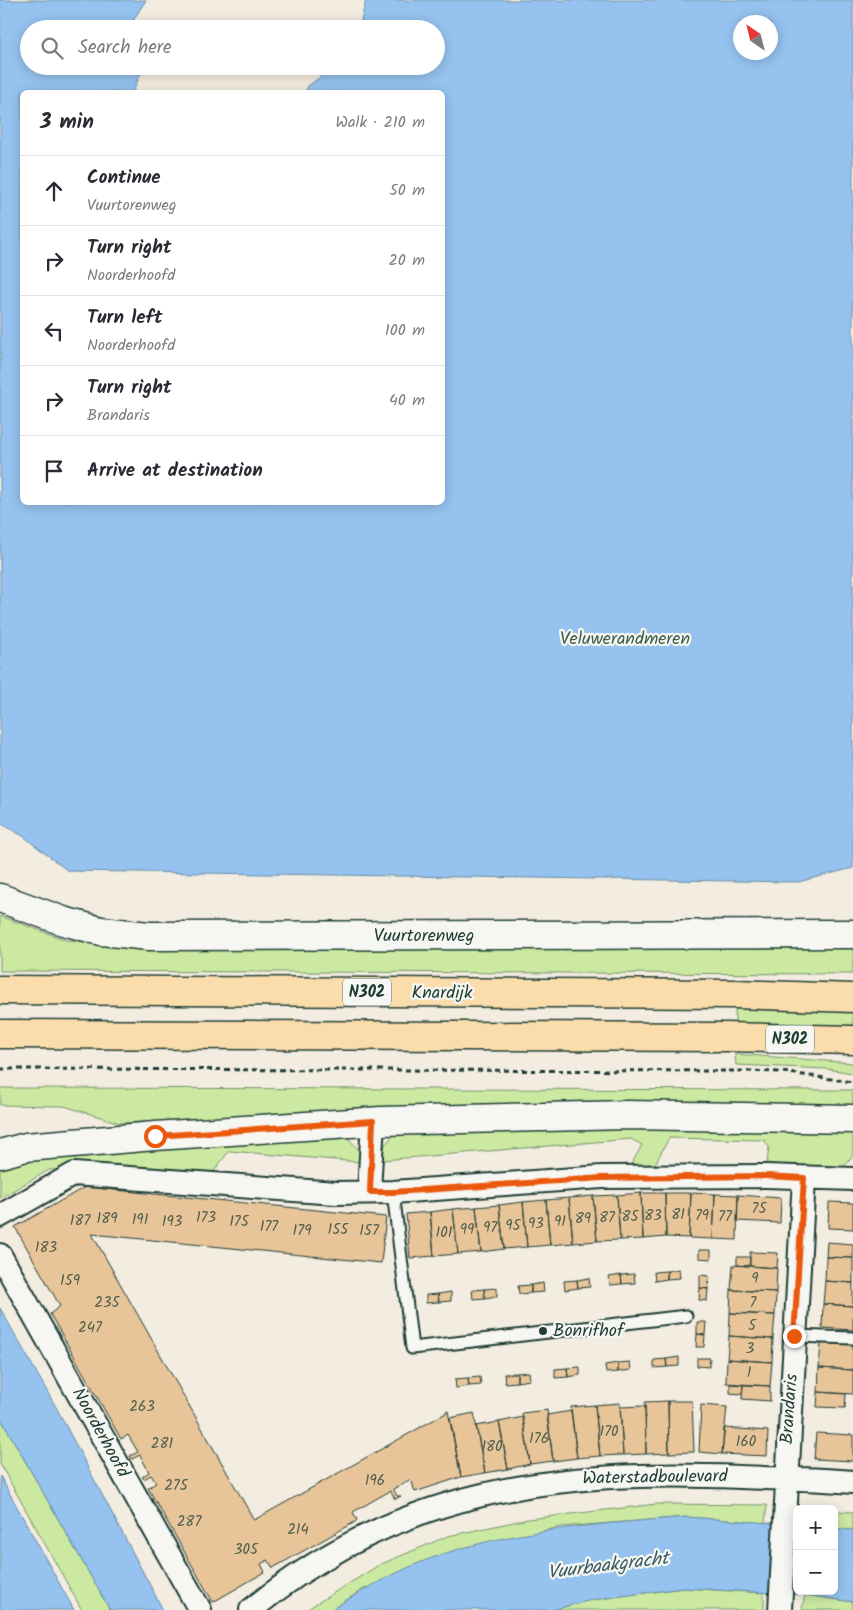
<!DOCTYPE html>
<meta charset="utf-8">
<style>
body{margin:0;font-family:Kalam,sans-serif;background:#f2f2f3;color:#2b2b33}
.controls{position:absolute;right:15px;bottom:15px;display:grid;overflow:hidden;border-radius:8px;box-shadow:0 2px 12px #0003}
.controls button{width:45px;height:45px;display:grid;place-items:center;padding:0;border:0;border-bottom:1px solid #e1e1e2;background:#fff;color:#2b2b33;font:25px sans-serif}
.compass{position:absolute;left:733px;top:15px;width:45px;height:45px;border-radius:50%;background:#fff;box-shadow:0 2px 12px #0003;rotate:325deg}
.stop{position:absolute;width:15px;height:15px;margin:-11px;border:4px solid #ea580c;border-radius:50%;background:#fff}
.stop.end{background:#ea580c;border-color:#fff;box-shadow:0 1px 5px #0008}
.list{margin:0;padding:0;list-style:none}
h2{display:flex;justify-content:space-between;align-items:center;height:65px;margin:0;padding:0 20px;font-size:21px}
h2 small{font-size:16px;font-weight:400;color:#7c7c81}
.list li{display:grid;grid-template-columns:32px 1fr auto;gap:15px;align-items:center;box-sizing:border-box;height:70px;padding:0 20px;border-top:1px solid #e1e1e2}
.list b{display:block;font-size:19px;white-space:nowrap}
.list p{margin:0;font-size:16px;white-space:nowrap;color:#7c7c81}
.list em{font-size:16px;font-style:normal;color:#7c7c81}
.icon{flex:none;width:28px;height:28px;fill:none;stroke:currentColor;stroke-width:2;stroke-linecap:round;stroke-linejoin:round}
.map{position:relative;flex:none;width:853px;height:1610px;overflow:hidden}
.search{position:absolute;background:#fff;box-shadow:0 2px 12px #0003;left:20px;top:20px;width:425px;height:55px;display:flex;align-items:center;gap:12px;box-sizing:border-box;padding:0 18px;border-radius:28px;color:#7c7c81;font-size:19px}
.panel{position:absolute;background:#fff;box-shadow:0 2px 12px #0003;left:20px;top:90px;width:425px;height:415px;border-radius:8px}
.map>svg:first-child{display:block}
</style>
<div class="map">
<svg width="853" height="1610" viewBox="0 0 853 1610">
<rect width="100%" height="100%" fill="#f3ece0"/>
<filter id="ink" filterUnits="userSpaceOnUse"><feTurbulence type="fractalNoise" baseFrequency=".02" numOctaves="2"/><feDisplacementMap in="SourceGraphic" scale="10" xChannelSelector="R" yChannelSelector="G"/><feConvolveMatrix kernelMatrix="1 2 1 2 8 2 1 2 1" color-interpolation-filters="sRGB"/></filter>
<g filter="url(#ink)">
<path fill="#cbe9a1" stroke="#75936a" d="M0,916L66,940L149,947L795,949L853,947V974L0,971Z
M735,1009L853,1012V1027L735,1024Z
M735,1054L853,1063V1073L827,1069L736,1065Z
M0,1088L849,1090L853,1091V1106L519,1105L120,1123L64,1106L0,1105Z
M651,1124L853,1129V1155L843,1168L766,1171L769,1147L764,1140L669,1138L655,1164L631,1165L642,1145L631,1139L382,1160L385,1144L395,1134Z
M345,1135L360,1151L359,1162L229,1151L212,1174L81,1163L63,1170H49L0,1198V1168L30,1159Z
M0,1417L110,1610H82L0,1464Z
M657,1504L767,1505L765,1523L687,1517L560,1527L442,1554L362,1590L331,1610H306L379,1565L448,1536L528,1519Z
M834,1511L853,1512V1531L834,1528Z
M683,1588L764,1593V1610H552L591,1600Z
M805,1595L853,1602V1610H802Z"/>
<path fill="#95c2ef" stroke="#668da4" fill-rule="evenodd" d="M0,0H146L134,19L135,29H29V66H142V70L133,92H22V502H442V92H305L308,86L335,66H436V29H359L366,0H853V868L798,882L68,871L23,836L0,823ZM770,22V52H740V22Z
M0,1308L57,1409L163,1610H110L0,1417Z
M0,1476L74,1610H0Z
M687,1517L797,1525V1591H834V1528L853,1530V1602L805,1595L683,1588L591,1600L552,1610H331C363,1589 406,1566 443,1554C522,1528 605,1524 687,1517Z"/>
<path fill="#e8c499" stroke="#1f3d34" d="M85,1187L386,1217L381,1263L92,1234L254,1520L446,1413V1411H448L461,1477L415,1492L411,1479L393,1489L397,1496H401L395,1499L390,1491L353,1512L357,1520L355,1522L273,1568L268,1560L261,1564L265,1572L213,1602L148,1488L156,1483L151,1475L144,1479L142,1477L149,1472L140,1455L132,1459L130,1456L138,1452L128,1435L121,1439L50,1314L60,1306L15,1227Z
M641,1193H665L666,1237L643,1239Z
M641,1193L643,1239L620,1240L617,1195Z
M665,1193H691L689,1238L666,1237Z
M691,1193L715,1194L713,1239L689,1238Z
M715,1194L738,1195L737,1240L713,1239Z
M617,1195L620,1240L597,1241L593,1196Z
M738,1195L781,1198L780,1223L737,1221Z
M593,1196L597,1241L573,1243L569,1198Z
M569,1198L573,1243L550,1245L546,1200Z
M546,1200L550,1245L527,1247L523,1202Z
M523,1202L527,1247L504,1249L499,1205Z
M829,1202L853,1203V1229L828,1228Z
M499,1205L504,1249L481,1252L476,1207Z
M476,1207L481,1252L458,1254L453,1209Z
M453,1209L458,1254L434,1256L430,1212Z
M430,1212L434,1256L410,1258L406,1214Z
M827,1242L853,1244V1258L826,1257Z
M699,1250H711V1259L699,1258Z
M750,1252L778,1253L777,1268L750,1266Z
M737,1257H750L749,1266L737,1265Z
M826,1257L853,1258V1283L825,1281Z
M733,1265L777,1268L776,1292L731,1290Z
M679,1269L680,1278L667,1279V1271Z
M667,1271V1279L655,1281L654,1272Z
M634,1274L635,1283L622,1284L621,1275Z
M621,1275L622,1284L610,1285L609,1277Z
M700,1275L709,1276L708,1289L700,1288Z
M589,1278L590,1287L578,1288L577,1280Z
M577,1280L578,1288L565,1290L564,1281Z
M825,1281L853,1283V1306L823,1304Z
M543,1283L544,1292L531,1293V1285Z
M531,1285V1293L519,1294L518,1286Z
M497,1288V1296L485,1298L484,1289Z
M700,1288L708,1289L707,1301L699,1300Z
M484,1289L485,1298L473,1299L472,1290Z
M731,1290L776,1292L775,1315L730,1313Z
M451,1292V1301L439,1302L438,1294Z
M438,1294L439,1302L426,1303V1295Z
M823,1304L853,1306V1330L822,1328Z
M730,1313L775,1315L773,1339L729,1336Z
M697,1322H706L705,1335L697,1334Z
M697,1334L705,1335L704,1347H696Z
M729,1336L773,1339L772,1362L727,1359Z
M821,1343L853,1345V1370L819,1368Z
M679,1357V1366L667,1367L666,1359Z
M697,1358H710L709,1367L697,1366Z
M666,1359L667,1367L654,1368V1360Z
M727,1359L772,1362L770,1386L726,1383Z
M630,1362L631,1370L618,1372V1363Z
M618,1363V1372L606,1373L605,1365Z
M580,1367V1375L568,1377L567,1368Z
M567,1368L568,1377L555,1378V1369Z
M819,1368L853,1370V1394L818,1392Z
M529,1372L530,1380L517,1382V1373Z
M517,1373V1382L505,1383L504,1374Z
M480,1377L481,1385L469,1386L468,1378Z
M468,1378L469,1386L456,1388L455,1379Z
M730,1384L743,1385L742,1394L730,1393Z
M743,1385L770,1386V1401L742,1399Z
M818,1392L846,1394L845,1408L817,1407Z
M668,1401H692L694,1452L669,1453Z
M668,1401L669,1453L646,1454L645,1402Z
M620,1403L623,1455L600,1456L595,1405Z
M595,1405L600,1456L577,1458L571,1407Z
M701,1405L727,1407L722,1454L699,1452Z
M645,1406L646,1454L623,1455L620,1407Z
M547,1410L553,1461L530,1464L522,1413Z
M571,1411L577,1458L553,1461L547,1415Z
M474,1413L485,1473L461,1477L450,1418Z
M523,1417L530,1464L508,1469L499,1422Z
M499,1422L508,1469L485,1473L476,1426Z
M724,1428L768,1431L767,1456L722,1454Z
M816,1433L853,1435V1461L814,1459Z"/>
<g fill="none" stroke-linecap="round" stroke-linejoin="round">
<defs>
<path id="service" d="M393,1192L412,1348L686,1316
M794,1336L853,1338"/>
<path id="minor" d="M369,1191L373,1121
M0,1216L74,1174L336,1193L393,1192L602,1177L766,1176L853,1179
M0,1255L200,1610
M251,1610C397,1489 557,1469 740,1477C778,1479 816,1478 853,1482
M780,1610L804,1178"/>
<path id="tertiary" d="M0,898L63,921L101,931L149,936L853,934
M0,1154L26,1147L155,1136L381,1121L627,1115L853,1119"/>
<path id="primary" d="M0,990L735,994L853,998
M0,1034L726,1037L853,1040"/>
</defs>
<use href="#service" stroke="#1f3d34" stroke-width="15"/>
<use href="#minor" stroke="#1f3d34" stroke-width="26"/>
<use href="#tertiary" stroke="#1f3d34" stroke-width="31"/>
<use href="#primary" stroke="#1f3d34" stroke-width="31"/>
<path stroke="#1f3d34" stroke-width="3" stroke-dasharray="5 4" stroke-linecap="butt" d="M0,1069L743,1071L782,1072L853,1082"/>
<use href="#service" stroke="#f6f6f2" stroke-width="11"/>
<use href="#minor" stroke="#f6f6f2" stroke-width="22"/>
<use href="#tertiary" stroke="#f6f6f2" stroke-width="28"/>
<use href="#primary" stroke="#fbddab" stroke-width="28"/>
</g>
</g>
<g fill="none" stroke-linecap="round" stroke-linejoin="round" filter="url(#ink)">
<path stroke="#ea580c" stroke-width="6" d="M155,1136L373,1121L370,1192H393L602,1178L766,1176L804,1178L794,1336"/>
</g>
<circle fill="#1f3d34" stroke="#f6f6f2" stroke-width="2" cx="543" cy="1331" r="5"/>
<g text-anchor="middle" dominant-baseline="central" stroke-width="4.5" stroke-linejoin="round" paint-order="stroke">
<g font-size="15" fill="#515f4d">
<text x="759" y="1209">75</text>
<text x="678" y="1215">81</text>
<text x="653" y="1216">83</text>
<text x="702" y="1216">79</text>
<text x="630" y="1217">85</text>
<text x="725" y="1217">77</text>
<text x="206" y="1218">173</text>
<text x="607" y="1218">87</text>
<text x="107" y="1219">189</text>
<text x="583" y="1219">89</text>
<text x="140" y="1220">191</text>
<text x="80" y="1221">187</text>
<text x="172" y="1222">193</text>
<text x="239" y="1222">175</text>
<text x="560" y="1222">91</text>
<text x="536" y="1224">93</text>
<text x="513" y="1226">95</text>
<text x="269" y="1227">177</text>
<text x="490" y="1228">97</text>
<text x="338" y="1230">155</text>
<text x="467" y="1230">99</text>
<text x="302" y="1231">179</text>
<text x="369" y="1231">157</text>
<text x="444" y="1233">101</text>
<text x="46" y="1248">183</text>
<text x="755" y="1279">9</text>
<text x="70" y="1281">159</text>
<text x="107" y="1303">235</text>
<text x="753" y="1303">7</text>
<text x="752" y="1326">5</text>
<text x="90" y="1328">247</text>
<text x="750" y="1349">3</text>
<text x="749" y="1373">1</text>
<text x="142" y="1407">263</text>
<text x="609" y="1432">170</text>
<text x="539" y="1439">176</text>
<text x="746" y="1442">160</text>
<text x="162" y="1444">281</text>
<text x="492" y="1447">180</text>
<text x="375" y="1481">196</text>
<text x="176" y="1486">275</text>
<text x="189" y="1522">287</text>
<text x="298" y="1530">214</text>
<text x="246" y="1550">305</text>
</g>
<g fill="#f6f6f2" stroke="#60746d" stroke-width="1">
<rect x="343" y="978.5" width="48" height="27" rx="4"/>
<rect x="766" y="1025.5" width="48" height="27" rx="4"/>
</g>
<g font-size="16" font-weight="bold" fill="#1f3d34">
<text x="367" y="992">N302</text>
<text x="790" y="1039">N302</text>
</g>
<g font-size="18" fill="#415f4a" stroke="#f6f6f2">
<text x="625" y="639">Veluwerandmeren</text>
</g>
<g font-size="18" fill="#1f3d34" stroke="#f6f6f2">
<text x="424" y="936">Vuurtorenweg</text>
<text x="442" y="993">Knardijk</text>
<text transform="translate(790 1409) rotate(-86)">Brandaris</text>
<text transform="translate(100 1433) rotate(61)">Noorderhoofd</text>
<text transform="translate(655 1478) rotate(-1)">Waterstadboulevard</text>
</g>
<g font-size="18" fill="#1f3d34" stroke="#f6f6f2" text-anchor="start">
<text x="553" y="1331">Bonrifhof</text>
</g>
<g font-size="19" font-style="italic" fill="#3c5e63" stroke="#f6f6f2">
<text transform="translate(608 1566) rotate(-7)">Vuurbaakgracht</text>
</g>
</g>
</svg>
<div class="controls">
<button>+</button>
<button>−</button>
</div>
<svg class="compass" viewBox="-18 -18 36 36"><path d="M0-13l5 13h-10z" fill="#e53935"/><path d="M0 13l5-13h-10z" fill="#7c7c81"/></svg>
<div class="stop" style="left:155px;top:1136px"></div>
<div class="stop end" style="left:794px;top:1336px"></div>
<div class="search"><svg class="icon" aria-label="search" viewBox="0 0 24 24"><circle cx="10" cy="10" r="6"/><path d="M15 15l6 6"/></svg>Search here</div>
<section class="panel">
<h2>3 min<small>Walk · 210 m</small></h2>
<ul class="list">
<li><svg class="icon" aria-label="ahead" viewBox="0 0 24 24"><path d="M12 20V5M6 11l6-6 6 6"/></svg><div><b>Continue</b><p>Vuurtorenweg</p></div><em>50 m</em></li>
<li><svg class="icon" aria-label="right" viewBox="0 0 24 24"><path d="M7 20v-9h11M14 6l5 5-5 5"/></svg><div><b>Turn right</b><p>Noorderhoofd</p></div><em>20 m</em></li>
<li><svg class="icon" aria-label="left" viewBox="0 0 24 24"><path d="M17 20v-9H6M10 6l-5 5 5 5"/></svg><div><b>Turn left</b><p>Noorderhoofd</p></div><em>100 m</em></li>
<li><svg class="icon" aria-label="right" viewBox="0 0 24 24"><path d="M7 20v-9h11M14 6l5 5-5 5"/></svg><div><b>Turn right</b><p>Brandaris</p></div><em>40 m</em></li>
<li><svg class="icon" aria-label="arrive" viewBox="0 0 24 24"><path d="M6 21V4h12l-3 4 3 4H6"/></svg><div><b>Arrive at destination</b></div></li>
</ul>
</section>
</div>
